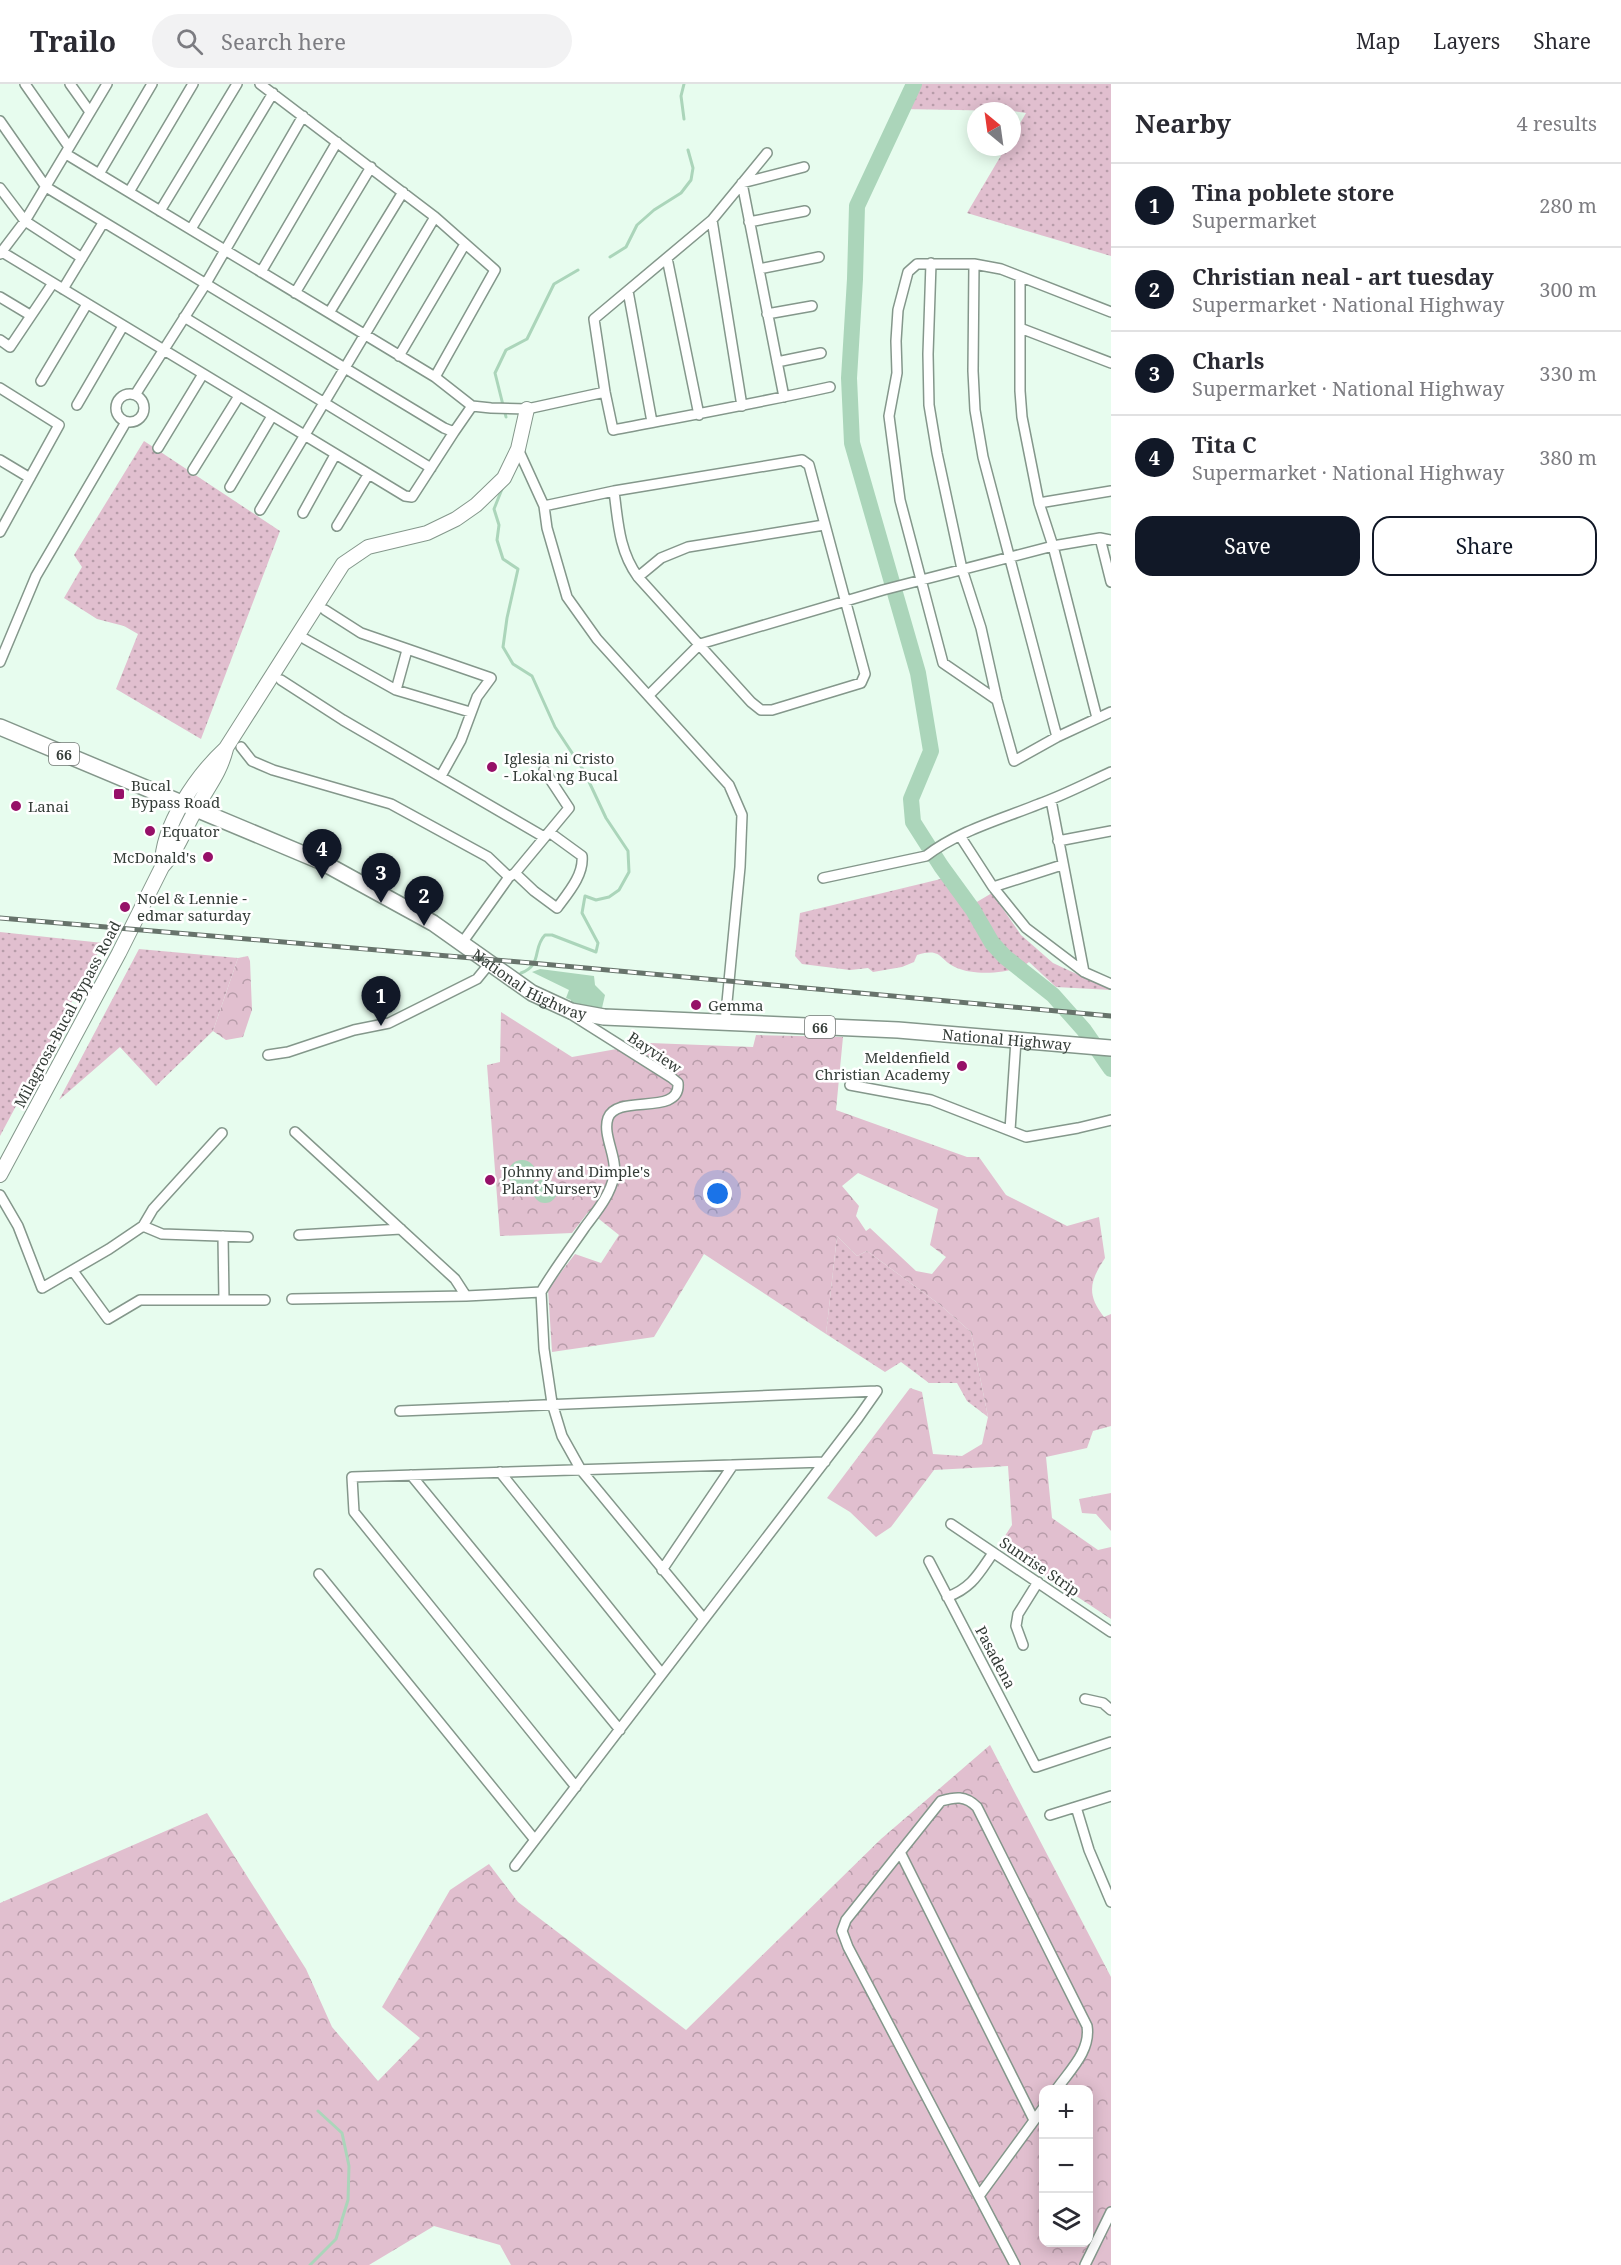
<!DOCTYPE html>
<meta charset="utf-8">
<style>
body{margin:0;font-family:"Noto Serif",serif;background:#f2f2f3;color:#2b2b33}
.controls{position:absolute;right:18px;bottom:18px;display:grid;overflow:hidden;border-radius:12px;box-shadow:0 3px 15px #0003}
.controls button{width:54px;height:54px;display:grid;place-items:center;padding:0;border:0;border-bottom:2px solid #e1e1e2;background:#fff;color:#2b2b33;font:30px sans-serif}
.compass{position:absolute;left:967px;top:18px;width:54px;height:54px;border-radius:50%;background:#fff;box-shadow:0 3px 15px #0003;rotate:331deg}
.you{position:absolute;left:718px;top:1110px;width:21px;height:21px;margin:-15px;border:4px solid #fff;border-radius:50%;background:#1a73e8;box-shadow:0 0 0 9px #1a73e833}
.badge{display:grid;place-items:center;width:39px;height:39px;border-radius:50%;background:#111827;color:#fff;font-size:20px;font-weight:700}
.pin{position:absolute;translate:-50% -50px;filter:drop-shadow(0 2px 3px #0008)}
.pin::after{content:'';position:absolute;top:32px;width:21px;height:18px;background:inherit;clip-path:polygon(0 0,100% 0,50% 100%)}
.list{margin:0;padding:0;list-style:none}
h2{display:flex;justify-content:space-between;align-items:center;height:78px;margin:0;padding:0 24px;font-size:26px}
h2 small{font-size:20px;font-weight:400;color:#7c7c81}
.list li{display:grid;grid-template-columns:39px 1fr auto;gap:18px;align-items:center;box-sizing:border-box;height:84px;padding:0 24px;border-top:2px solid #e1e1e2}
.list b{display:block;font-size:22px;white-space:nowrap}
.list p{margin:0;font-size:20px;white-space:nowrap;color:#7c7c81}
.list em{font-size:20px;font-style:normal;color:#7c7c81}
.actions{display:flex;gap:12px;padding:18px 24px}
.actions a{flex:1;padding:14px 0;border:2px solid #111827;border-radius:18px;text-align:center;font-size:21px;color:#111827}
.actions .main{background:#111827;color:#fff}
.icon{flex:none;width:33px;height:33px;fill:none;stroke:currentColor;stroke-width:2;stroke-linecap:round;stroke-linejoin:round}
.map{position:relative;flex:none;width:1111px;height:2181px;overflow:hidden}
header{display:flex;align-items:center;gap:36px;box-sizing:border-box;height:84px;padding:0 30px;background:#fff;border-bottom:2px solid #e1e1e2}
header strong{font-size:28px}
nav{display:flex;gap:33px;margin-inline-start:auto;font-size:21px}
.search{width:420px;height:54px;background:#f2f2f3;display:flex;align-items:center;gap:15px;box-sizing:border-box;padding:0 21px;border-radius:33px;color:#7c7c81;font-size:22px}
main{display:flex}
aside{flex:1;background:#fff}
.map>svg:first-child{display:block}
</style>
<header>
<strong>Trailo</strong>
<div class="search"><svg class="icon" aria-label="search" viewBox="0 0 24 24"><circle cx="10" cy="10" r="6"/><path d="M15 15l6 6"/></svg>Search here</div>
<nav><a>Map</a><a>Layers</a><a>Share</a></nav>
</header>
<main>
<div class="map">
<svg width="1111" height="2181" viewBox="0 0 1111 2181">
<defs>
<pattern id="grass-dots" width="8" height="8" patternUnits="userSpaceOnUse" patternTransform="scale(1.5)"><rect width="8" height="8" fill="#e1bfcf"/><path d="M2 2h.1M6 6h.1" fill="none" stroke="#b79ca9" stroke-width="1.8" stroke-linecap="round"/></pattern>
<pattern id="forest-crowns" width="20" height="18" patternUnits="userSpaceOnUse" patternTransform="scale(1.5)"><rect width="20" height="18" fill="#e1bfcf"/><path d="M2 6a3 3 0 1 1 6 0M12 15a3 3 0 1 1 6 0" fill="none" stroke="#b79ca9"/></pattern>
</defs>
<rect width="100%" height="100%" fill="#e7fcee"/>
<path fill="url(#grass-dots)" d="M914,0H1111V172L967,129L1006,63H1012V53L1026,29L1012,27L902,25Z
M144,357L280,447L201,655L116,605L138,550L124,542L97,535L64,514L82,483L74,471Z
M949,793L970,822L992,809L1021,851L1053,879L1111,906L1056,903L1029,878C1014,890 975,892 957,884C938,876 943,863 917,871L914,878L902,883L873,888L868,884L850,886L802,880L795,872L800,829Z
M0,848L103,859L0,1052Z
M139,865L238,874L213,947L156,1002L120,963L59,1016Z
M837,1152L857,1172L867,1167L939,1220L971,1248L988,1333L967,1317L957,1299H929L901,1278L885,1288L826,1250Z"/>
<path fill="url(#forest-crowns)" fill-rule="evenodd" d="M248,872L250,877L252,926L243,953L226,956L213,947L238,874Z
M501,928L572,973L650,959L753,963L756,951L843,953L836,1026L967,1073H979L1006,1111L1067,1142L1099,1133L1105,1174C1090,1197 1086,1210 1104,1233L1111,1230V1342L1093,1347L1087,1364L1046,1373L1052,1434L1098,1466L1111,1463V1535L999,1461L1012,1441L1008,1382L934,1386L891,1443L876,1453L850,1428L827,1414L910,1304L922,1308L933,1370L962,1372L982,1360L988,1333L971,1248L939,1220L867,1167L857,1172L837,1152L826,1250L704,1170L654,1253L552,1268L548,1205L575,1170L601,1179L619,1151L589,1127L572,1149L500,1152L487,981L500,978ZM858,1089L938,1125L930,1161L946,1173L932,1190L916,1187L870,1144L866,1147L856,1132L859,1122L842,1102Z
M1111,1409V1447L1096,1430L1082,1429L1079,1415Z
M990,1661L1111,1893V2181H511L500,2161L434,2142L369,2181H0V1819L207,1729L306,1885L332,1943L378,1997L420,1954L382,1923L450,1806L489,1780L518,1818L686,1946L881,1755ZM1044,2006H1088V2158H1044Z"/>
<path fill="#abd5ba" d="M540,885L594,892L595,901L605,911L602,924L571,920V916L566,914L569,906L532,888Z
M508 1090a14 14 0 1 1 28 0a14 14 0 1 1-28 0Z
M533 1107a12 12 0 1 1 24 0a12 12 0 1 1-24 0Z"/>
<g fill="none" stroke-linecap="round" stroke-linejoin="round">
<path stroke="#abd5ba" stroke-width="3" d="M684,0L681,12L684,35
M610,173L626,163L637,141L654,126L681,109L691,96L693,84L688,66
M506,333L495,289L506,266L527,255L554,200L578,186
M502,405L494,425L499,441L497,456L503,475L518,485L507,534L503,563L513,580L532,592L555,643L584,687L606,734L628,767L629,788L619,806L609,813L596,816L585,812L582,829L598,859L596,868L552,851H545C532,864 543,881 521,889
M310,2181L336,2155L348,2116L349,2082L342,2049L318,2027"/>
<path stroke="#abd5ba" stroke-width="16" d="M914,0L857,122L855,195L849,294L852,359L918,589L931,667L911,715L913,738L941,782L973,826L992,859L1005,873L1053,911L1084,946L1111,985"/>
<defs>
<path id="minor" d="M25,0L69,63
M70,0L90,28
M260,0L435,133L495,186L435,293
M0,37L46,103L444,344L454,348L472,322
M66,70L435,293L472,322L491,324L527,325L605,308
M99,90L152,0
M0,104L25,137L82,174
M129,108L193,0
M160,127L237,0
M712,136L767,69
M749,138L805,127
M191,145L273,9
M2,168L405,412L412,413L454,348
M0,170L25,137L107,0
M667,174L699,331
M931,179L928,270L929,321L937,369L962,485L981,544L997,616L1014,677L1057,653L1111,628
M974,180L973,287L975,326L983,373L1057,653
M759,185L819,173
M261,188L337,58
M1020,194V244
M63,205L103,139
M628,207L652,338
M295,209L371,83
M0,213L30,231
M329,229L403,108
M767,230L812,222
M184,233L431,384
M0,256L10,263L53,199
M399,272L465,160
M777,278L821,269
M41,297L87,220
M0,304L59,341L0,448
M116 324a14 14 0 1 1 28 0a14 14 0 1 1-28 0Z
M135,311L205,201L303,32
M784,313L742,99L804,83
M77,321L123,242
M742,322L712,136L594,235L605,308L613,346C686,332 758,319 830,303
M158,364L203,290
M518,365L544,422L547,444L567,513L597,555L729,701L742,731L740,783L725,939
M0,376L30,394
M193,386L239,312
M230,403L272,332
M1039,419L1111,407
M544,422L614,407L802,376L809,381L865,590L861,599L772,626H761L751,618L638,493C619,467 618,438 614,407
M260,426L435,133
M303,429L335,371
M337,442L368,391
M1100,454L1111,498
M638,493L661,474L688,463L824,441
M325,526L361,549L491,594L477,613L461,656L441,692
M305,555L396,606L470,628
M0,578L36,492L126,338
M281,596L343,636L544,753
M396,606L407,566
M649,611L700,560L883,506L1053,462L1100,454L1111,456
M997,616L943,579L900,416L889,332L897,289L896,257L898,226L908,188L917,180H974L1001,185L1111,228
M1097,634L1053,462L1039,419L1022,333L1020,307V244L1111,279
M241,663L252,677L273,686L391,720L488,773L509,793
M1051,716L1084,888
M960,752L993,803L1026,844L1084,888L1111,900
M1058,757L1111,747
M515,789L534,807L557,824C568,809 584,791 582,772L549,748
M823,794L926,772C958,747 1002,735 1039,720C1064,711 1087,699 1111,688
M993,803L1062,781
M462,859L509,793L515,789L569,724L544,686
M268,971L288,968L354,946L389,939L477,895L490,879
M850,1001L931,1016L1026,1053L1078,1044L1111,1036
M1010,1046L1016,956
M295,1048L455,1195L466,1212
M0,1111L18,1142L42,1204L109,1165L143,1142L162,1150L248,1153
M143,1142L153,1125L222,1049
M299,1151L401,1145
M223,1152L224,1216
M73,1187L108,1235L140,1216H265
M541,1208C554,1186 570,1165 585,1143C596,1128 610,1112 614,1092C618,1074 602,1051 608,1034C617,1009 681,1033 678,999L672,994L569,929
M541,1208L544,1265L552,1319L562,1352L581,1386L704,1535
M292,1215L466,1212L541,1208
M400,1327L877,1307
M500,1388L662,1590
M411,1391L620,1646
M951,1440L1111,1548
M929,1477L1036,1683L1111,1658
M662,1486L733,1381
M319,1490L535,1756
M947,1513C972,1504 979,1489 993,1469
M1023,1561L1016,1542L1018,1530L1038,1498
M1085,1615L1103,1619L1111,1626
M576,1703L354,1428L352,1393L825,1378
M1076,1723L1089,1766L1111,1818
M1050,1731L1111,1712
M900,1768L1034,2036
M515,1782L858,1334L877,1307
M979,2112L1044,2023
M1015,2181L848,1863L842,1847L846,1836L941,1717C955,1713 965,1711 977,1723L1087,1942C1091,1967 1070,1986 1056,2006
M1085,2181L1111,2128"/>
<path id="secondary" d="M162,783C161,742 197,691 226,664L343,480L368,463L427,449L456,435L476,421L504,394L518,365L527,325
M0,1091L119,869L162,783C178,766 184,746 195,727C207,703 219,692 226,665"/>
<g id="primary">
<path id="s1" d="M0,643L320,777L433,839L532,909L571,927L604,933L898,946L1111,964"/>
</g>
</defs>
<use href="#minor" stroke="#84978b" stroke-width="12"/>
<use href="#secondary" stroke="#84978b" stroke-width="16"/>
<use href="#primary" stroke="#84978b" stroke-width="18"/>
<use href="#minor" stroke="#fff" stroke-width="9"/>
<use href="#secondary" stroke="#fff" stroke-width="14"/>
<use href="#primary" stroke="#fff" stroke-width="15"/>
<defs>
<path id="rail" d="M0,834L531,879L1111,932"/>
</defs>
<use href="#rail" stroke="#67736b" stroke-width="5"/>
<use href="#rail" stroke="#fff" stroke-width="3" stroke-dasharray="9" stroke-linecap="butt"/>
</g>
<g fill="#961068" stroke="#fff" stroke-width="2">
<circle cx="492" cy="683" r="6"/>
<rect x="113" y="704" width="12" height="12" rx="3"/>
<circle cx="16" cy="722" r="6"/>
<circle cx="150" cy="747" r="6"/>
<circle cx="208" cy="773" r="6"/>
<circle cx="125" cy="823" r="6"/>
<circle cx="696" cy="921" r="6"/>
<circle cx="962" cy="982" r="6"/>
<circle cx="490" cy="1096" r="6"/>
</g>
<g text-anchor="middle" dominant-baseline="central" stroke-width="5" stroke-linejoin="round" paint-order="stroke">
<g fill="#fff" stroke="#727774" stroke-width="1.5">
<rect x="49" y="659" width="30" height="22" rx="4.5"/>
<rect x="805" y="932" width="30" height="22" rx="4.5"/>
</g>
<g font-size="14" font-weight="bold" fill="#353d38">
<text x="64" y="670">66</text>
<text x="820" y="943">66</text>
</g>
<g font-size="15" fill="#353d38" stroke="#fff" text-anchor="start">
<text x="504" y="674">Iglesia ni Cristo<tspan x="504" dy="17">- Lokal ng Bucal</tspan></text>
<text x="131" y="701">Bucal<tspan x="131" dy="17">Bypass Road</tspan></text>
<text x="28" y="722">Lanai</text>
<text x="162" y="747">Equator</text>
<text x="196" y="773" text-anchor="end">McDonald's</text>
<text x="137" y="814">Noel &amp; Lennie -<tspan x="137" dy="17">edmar saturday</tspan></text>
<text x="708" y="921">Gemma</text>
<text x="950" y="973" text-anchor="end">Meldenfield<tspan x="950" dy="17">Christian Academy</tspan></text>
<text x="502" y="1087">Johnny and Dimple's<tspan x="502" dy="17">Plant Nursery</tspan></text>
</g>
<g font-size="15" fill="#353d38" stroke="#fff">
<text stroke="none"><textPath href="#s1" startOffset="591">National Highway</textPath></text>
<text transform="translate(67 930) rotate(-62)">Milagrosa-Bucal Bypass Road</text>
<text stroke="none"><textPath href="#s1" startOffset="1077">National Highway</textPath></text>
<text transform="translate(655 968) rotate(34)">Bayview</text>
<text transform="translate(1040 1482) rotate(34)">Sunrise Strip</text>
<text transform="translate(996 1573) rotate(62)">Pasadena</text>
</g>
</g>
</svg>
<div class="controls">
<button>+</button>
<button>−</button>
<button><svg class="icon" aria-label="layers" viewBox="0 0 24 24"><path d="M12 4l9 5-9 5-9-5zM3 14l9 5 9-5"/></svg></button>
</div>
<svg class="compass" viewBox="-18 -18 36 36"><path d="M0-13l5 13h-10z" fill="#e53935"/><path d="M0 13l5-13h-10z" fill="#7c7c81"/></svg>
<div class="you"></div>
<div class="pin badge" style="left:381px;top:942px">1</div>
<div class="pin badge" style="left:424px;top:842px">2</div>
<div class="pin badge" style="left:381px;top:819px">3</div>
<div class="pin badge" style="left:322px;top:795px">4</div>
</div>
<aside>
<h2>Nearby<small>4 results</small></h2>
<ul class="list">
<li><span class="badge">1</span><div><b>Tina poblete store</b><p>Supermarket</p></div><em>280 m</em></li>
<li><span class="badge">2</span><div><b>Christian neal - art tuesday</b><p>Supermarket · National Highway</p></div><em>300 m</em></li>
<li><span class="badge">3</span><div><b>Charls</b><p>Supermarket · National Highway</p></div><em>330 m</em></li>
<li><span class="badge">4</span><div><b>Tita C</b><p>Supermarket · National Highway</p></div><em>380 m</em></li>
</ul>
<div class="actions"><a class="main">Save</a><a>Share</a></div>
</aside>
</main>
